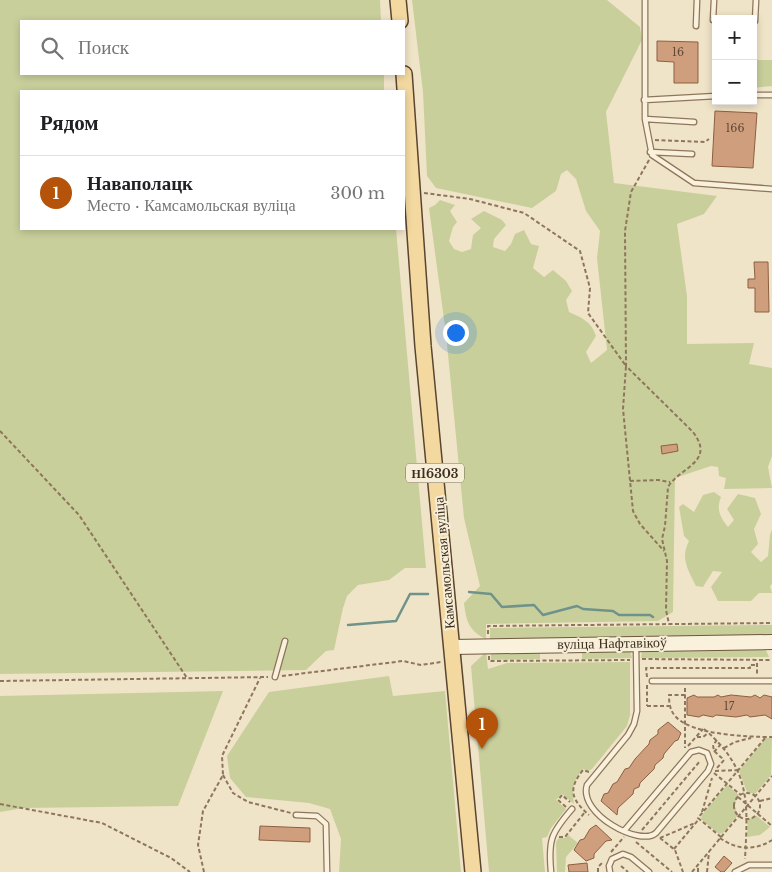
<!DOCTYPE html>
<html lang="ru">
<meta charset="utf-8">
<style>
body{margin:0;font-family:"Libre Baskerville",serif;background:#f6f6f6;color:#202124}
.controls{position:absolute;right:15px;top:15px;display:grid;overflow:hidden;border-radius:0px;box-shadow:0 2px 8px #0003}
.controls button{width:45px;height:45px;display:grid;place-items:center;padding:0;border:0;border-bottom:1px solid #e0e0e0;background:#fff;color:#202124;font:25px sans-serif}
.you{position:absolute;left:455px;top:332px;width:18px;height:18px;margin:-12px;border:4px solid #fff;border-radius:50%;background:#1a73e8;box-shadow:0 0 0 8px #1a73e833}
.badge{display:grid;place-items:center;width:32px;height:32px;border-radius:50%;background:#b45309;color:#fff;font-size:16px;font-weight:700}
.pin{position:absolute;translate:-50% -41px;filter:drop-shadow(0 1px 2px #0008)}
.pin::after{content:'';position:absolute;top:26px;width:18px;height:15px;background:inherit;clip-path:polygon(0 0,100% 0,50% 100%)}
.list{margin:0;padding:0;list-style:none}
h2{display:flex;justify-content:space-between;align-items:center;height:65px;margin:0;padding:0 20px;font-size:21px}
h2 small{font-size:16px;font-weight:400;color:#757577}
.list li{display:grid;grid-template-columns:32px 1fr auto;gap:15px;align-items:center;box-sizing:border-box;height:75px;padding:0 20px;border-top:1px solid #e0e0e0}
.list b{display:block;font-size:19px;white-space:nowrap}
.list p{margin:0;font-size:16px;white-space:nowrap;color:#757577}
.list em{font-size:16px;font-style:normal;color:#757577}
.icon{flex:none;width:28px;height:28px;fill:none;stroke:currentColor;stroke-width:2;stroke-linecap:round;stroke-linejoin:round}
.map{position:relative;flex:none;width:772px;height:872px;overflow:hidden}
.search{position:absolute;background:#fff;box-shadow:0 2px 8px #0003;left:20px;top:20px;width:385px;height:55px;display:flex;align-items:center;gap:12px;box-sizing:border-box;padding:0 18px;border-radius:0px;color:#757577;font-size:19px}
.panel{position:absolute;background:#fff;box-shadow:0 2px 8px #0003;left:20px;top:90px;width:385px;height:140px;border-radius:0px}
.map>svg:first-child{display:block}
</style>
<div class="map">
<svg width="772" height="872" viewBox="0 0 772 872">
<rect width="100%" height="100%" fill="#f0e4c8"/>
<path fill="#c9cf9b" d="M0,0H380L381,21H21V74H384V91H21V229H396L426,568H405L389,580L358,585L347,596L343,608L334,650L326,651L306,670L0,674Z
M412,0H607L640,27L642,40L606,112L614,183L717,196L704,214L677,224L687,296V344L754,343L749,364L772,368V456L768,467L772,488L724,489L726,478L719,476L718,467L711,466L675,478L673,612L658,621L486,624V639C469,631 466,621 464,603L480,586L464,518L446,334L429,208L435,205L440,200L455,205L450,211L457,222L453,227L449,241L454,249L462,252L471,249L473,235L481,228L471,219L484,211L502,220L506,225L494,239L493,247L505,251L511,244L515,234L524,230L531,244L539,246L533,268L544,277L553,270L566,281L572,291L566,300L569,312C581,317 592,322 596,336L586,352L591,363L607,350L597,258L600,231L586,211L576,179L567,170L561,174L556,191L532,208L436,188L427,176L423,92Z
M753,60H772V86L753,88Z
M714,492L721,497C716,509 720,517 728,527L734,520L727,509L738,494L755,498L761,514L754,529L758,544L751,552L761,562L768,556L770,535L772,529V584L770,586L772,593H759L751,601H718L711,587L722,572L713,571L703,587L696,586C688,570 680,558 689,541L684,536L679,507L683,504L694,512L703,495Z
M772,625V636L490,639V628Z
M765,648L769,657L641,658L642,651Z
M491,649L540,652V659L491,660Z
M630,650L632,658L582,659V652Z
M486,652L488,669L507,663L630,662V715L627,726L592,769L588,771L583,769C574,779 571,790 574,804L562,794L556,800L566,809L551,828L547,837L542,838L545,872H489L471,666Z
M389,676L393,696L445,691L461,872H339L341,839L330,809L309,803L246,797L230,778L227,756L269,692Z
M223,691L178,806L24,808L0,812V696Z
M766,738H772L771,775L755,794L747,792L739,771Z
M727,785L739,795L734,805L738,815L723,833L719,834L701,819L702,815Z
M757,816L770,827L760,835L747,837L748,819Z
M568,835L578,843L566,857L565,872H557L556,842L559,838H565Z"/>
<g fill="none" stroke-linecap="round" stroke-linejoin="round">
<path stroke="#6f938a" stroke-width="2.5" d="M469,592L491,594L502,607L534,605L543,615L577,606L583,609L613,611L619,615H650L653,617
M348,625L396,621L410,594H428"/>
</g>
<path fill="#cf9f7d" stroke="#8d5f41" d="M657,41L698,42V83H674V62L657,61Z
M715,111L757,113L753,168L712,166Z
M754,262H768L769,312H755V288H748V279H755Z
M677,444L678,451L662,454L661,446Z
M694,695L697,697H714L718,695L721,697L731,695L751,697L755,695L760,698L764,695L772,697V719L765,715L750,717L747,715L736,717L716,715L713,717L703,715L699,717L687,715V698Z
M668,722L681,733L678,740L675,741L664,754L663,758L655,765L654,769L640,783L639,787L634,789L633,794L618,808L617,815L601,801L604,794L608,793L613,784L617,782L625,769L629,768L635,759L649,744L650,740L658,734V730Z
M596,825L612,840L606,841L594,854V858L586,861L574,850L580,840L584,839L590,829Z
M260,826L310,828V842L259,840Z
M724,856L732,863L724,872H721L715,867Z
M587,863L588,872H569L568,865Z"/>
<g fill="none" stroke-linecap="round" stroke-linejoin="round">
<defs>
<path id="lane" d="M645,0V119L652,155L694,183L772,189
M714,0L713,20H716
M753,21H755L756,0
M696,26L697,0
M753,95H772
M644,100L716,96
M645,119L694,122
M650,152L692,154
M275,677L285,641
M652,681H772
M296,815L317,816L326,824L327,872
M624,831L691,752L699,750L707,753L711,764L708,771L656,833C640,847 578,814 587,785L628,735L634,724L637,711L636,647
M551,872C548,840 551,833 572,809
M610,872L609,866L612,859L623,854L631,857L649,872
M735,872L749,865H772"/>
<path id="secondary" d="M452,647L772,642"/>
<path id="primary" d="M398,0L400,21
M404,74L423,346L473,872"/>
</defs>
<use href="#lane" stroke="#8d765c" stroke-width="7"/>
<use href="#secondary" stroke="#6f573f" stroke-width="16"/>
<use href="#primary" stroke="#5b4430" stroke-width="18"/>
<path stroke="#8d765c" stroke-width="2" stroke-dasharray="4 2.5" stroke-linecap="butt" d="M655,140L705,142L709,139
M649,160L631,192L625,231L626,366L693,432C716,462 680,467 668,487L665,526L662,539L667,561L666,610L669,624
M424,193L470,199L524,213L580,251L590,288L588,313L626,366L623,409L633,511L640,524L664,551
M0,431L79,515L187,678
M630,481L658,480L670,482
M488,634V626L772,623
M489,656V661L630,660
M642,659L772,660
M757,663V674
M282,676L403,661L421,665L441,662
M647,677L646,668H750V665H757
M0,681L268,677
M647,685V706
M685,688V748
M685,695H669C669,703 670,711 676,717C693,735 748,737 772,737
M647,706H669
M704,729C751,769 748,803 745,859
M697,737H703L708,733
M717,740L713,745L714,751L724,760L717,768
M688,746L703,729
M724,748L735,742L751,738
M714,752L721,744
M715,771L738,770
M589,772L583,770C567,790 572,800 589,815
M714,773L741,795
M223,775L233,793L248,802L291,813
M734 806a13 13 0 1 1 26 0a13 13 0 1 1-26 0Z
M738,797L772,826
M760,801L772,798
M0,804L102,823L171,858L190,872
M566,807L558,800L562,795L570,802
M702,812L712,778
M642,830L700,761
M559,837H565L585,812
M721,837L698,818L766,737
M660,838L675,850L683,872
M660,838L695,823
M720,838C737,850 755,851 772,840
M636,842L672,872
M674,849L699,819
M611,852L624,837
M621,866L628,872
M204,872L198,845L203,811L223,775L222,756L260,678
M598,872V867L603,862
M692,872L772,776
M698,872V864
M707,872L709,852"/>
<use href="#lane" stroke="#faf1dc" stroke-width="4.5"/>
<use href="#secondary" stroke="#faf1dc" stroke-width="14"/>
<use href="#primary" stroke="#f3d9a0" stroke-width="15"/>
</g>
<g text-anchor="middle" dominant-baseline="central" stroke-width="4" stroke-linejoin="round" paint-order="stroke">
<g font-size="11" fill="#624a37">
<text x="678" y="52">16</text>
<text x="735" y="128">166</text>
<text x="729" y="706">17</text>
</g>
<rect fill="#f7eed8" stroke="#756857" stroke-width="1" x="406" y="463.5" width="58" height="19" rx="4"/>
<g font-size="12" font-weight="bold" fill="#3d2e20">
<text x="435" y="473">Н16303</text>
</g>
<g font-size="14" fill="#3d2e20" stroke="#f7eed8">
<text transform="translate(444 563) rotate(-95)">Камсамольская вуліца</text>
<text transform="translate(612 643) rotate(-1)">вуліца Нафтавікоў</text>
</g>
</g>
</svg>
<div class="controls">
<button>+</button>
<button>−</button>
</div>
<div class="you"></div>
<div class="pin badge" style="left:482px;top:749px">1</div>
<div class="search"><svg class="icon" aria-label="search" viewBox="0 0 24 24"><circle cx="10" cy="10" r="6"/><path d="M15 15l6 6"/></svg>Поиск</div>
<section class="panel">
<h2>Рядом<small></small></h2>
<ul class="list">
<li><span class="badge">1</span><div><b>Наваполацк</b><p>Место · Камсамольская вуліца</p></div><em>300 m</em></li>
</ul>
</section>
</div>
